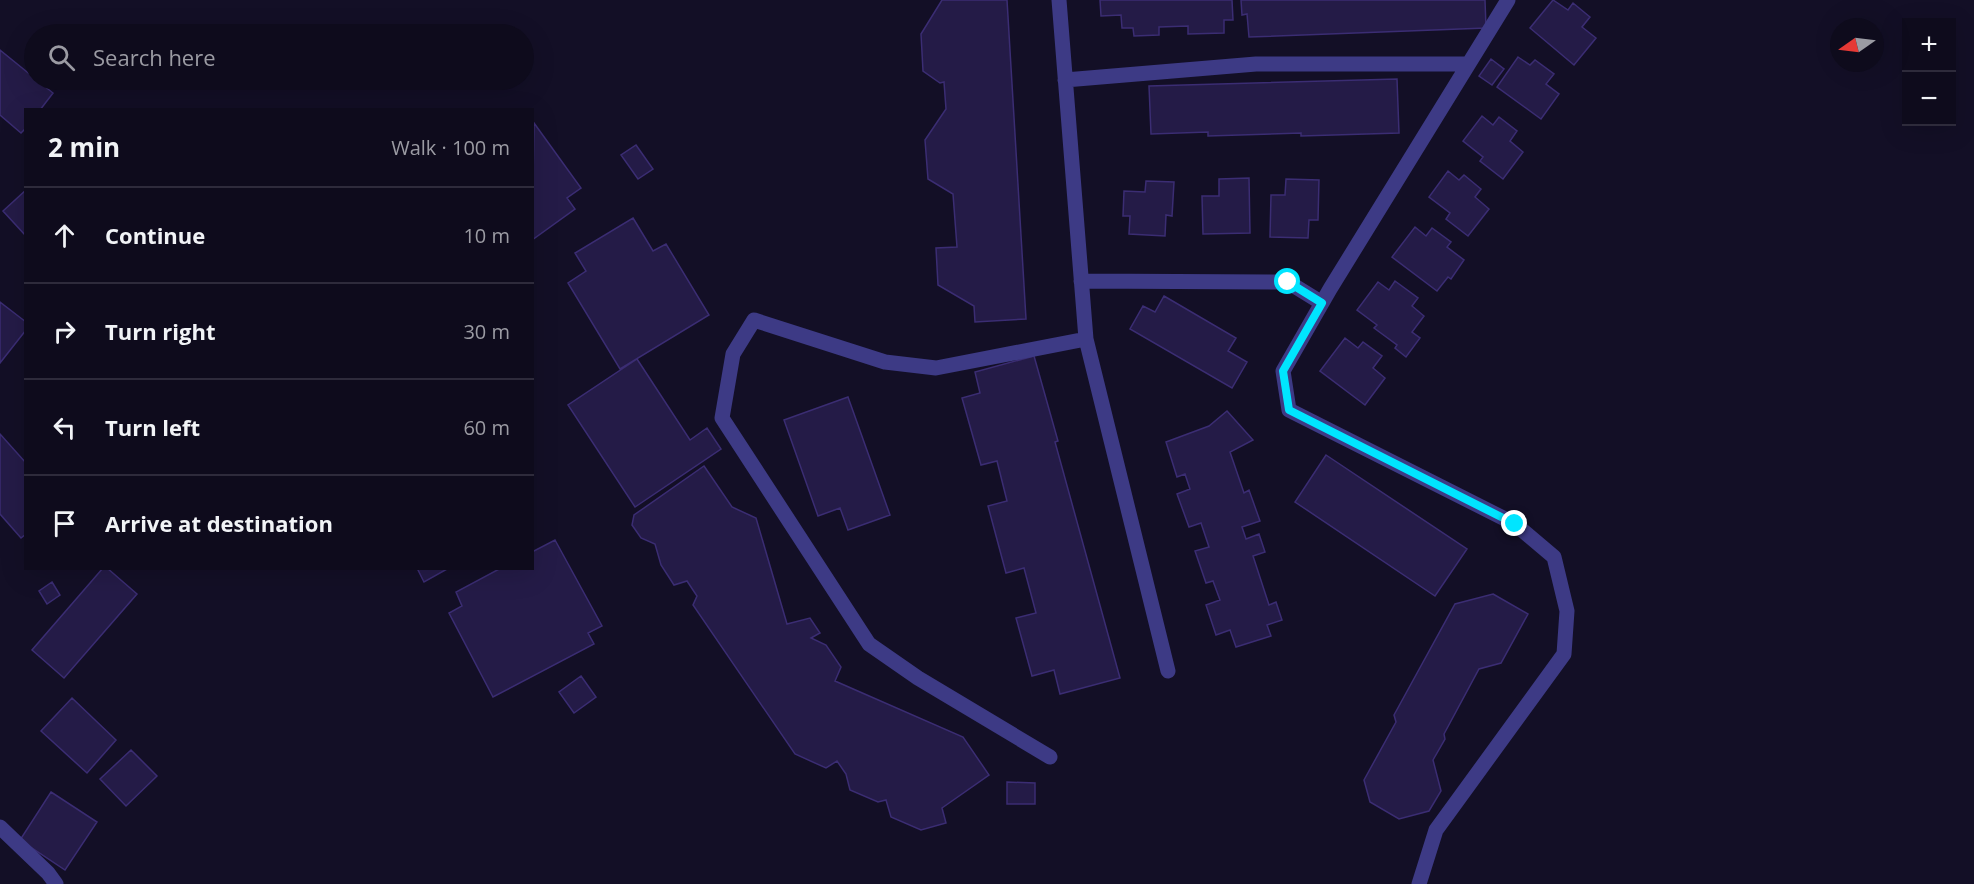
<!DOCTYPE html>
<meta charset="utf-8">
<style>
body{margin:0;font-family:"Open Sans",sans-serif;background:#171425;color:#f1f3f6}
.controls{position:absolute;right:18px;top:18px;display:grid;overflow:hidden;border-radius:0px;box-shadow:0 6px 24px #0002}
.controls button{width:54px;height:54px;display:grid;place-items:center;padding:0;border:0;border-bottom:2px solid #2e2b3b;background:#0e0b1c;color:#f1f3f6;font:30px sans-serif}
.compass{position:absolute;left:1830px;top:18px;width:54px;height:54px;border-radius:50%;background:#0e0b1c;box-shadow:0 6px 24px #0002;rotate:256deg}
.stop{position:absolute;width:18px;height:18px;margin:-14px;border:4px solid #00e5ff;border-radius:50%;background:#fff}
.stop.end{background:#00e5ff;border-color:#fff;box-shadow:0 2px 6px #0008}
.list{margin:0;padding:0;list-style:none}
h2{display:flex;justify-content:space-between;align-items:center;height:78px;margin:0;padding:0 24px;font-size:26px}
h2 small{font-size:20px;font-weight:400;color:#9b9ba3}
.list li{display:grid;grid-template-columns:39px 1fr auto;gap:18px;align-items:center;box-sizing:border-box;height:96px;padding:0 24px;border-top:2px solid #2e2b3b}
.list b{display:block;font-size:22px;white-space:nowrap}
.list em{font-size:20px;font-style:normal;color:#9b9ba3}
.icon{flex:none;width:33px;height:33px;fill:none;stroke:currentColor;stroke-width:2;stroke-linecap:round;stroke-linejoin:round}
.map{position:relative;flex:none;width:1974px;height:884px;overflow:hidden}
.search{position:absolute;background:#0e0b1c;box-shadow:0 6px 24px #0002;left:24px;top:24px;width:510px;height:66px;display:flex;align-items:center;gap:15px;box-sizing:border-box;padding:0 21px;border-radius:33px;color:#9b9ba3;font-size:22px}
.panel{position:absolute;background:#0e0b1c;box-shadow:0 6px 24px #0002;left:24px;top:108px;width:510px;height:462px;border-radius:0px}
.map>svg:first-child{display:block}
</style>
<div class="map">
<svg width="1974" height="884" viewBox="0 0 1974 884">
<rect width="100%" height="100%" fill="#130f26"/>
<path fill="#241b47" stroke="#3b2d73" stroke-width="1.5" d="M942,0H1007L1026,319L975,322L974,306L938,285L936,248L957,247L953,194L928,179L925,140L946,109L944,82L940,83L923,71L921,34Z
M1100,0H1232L1233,20H1224V33L1188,34V26L1159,27V35L1134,36L1133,28H1122L1121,15L1101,16Z
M1241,0H1485L1486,28L1249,37L1247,14L1242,15Z
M1553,0L1568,10L1573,3L1590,17L1582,27L1596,38L1574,65L1530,28Z
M0,50L53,93L40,110H26V128L21,133L0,115Z
M1518,57L1530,65L1535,60L1554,74L1546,84L1559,94L1541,119L1497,87Z
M1491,59L1504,69L1492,85L1479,76Z
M1397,79L1399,133L1301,136V133L1208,136V132L1151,134L1149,86Z
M1482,116L1493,125L1499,117L1517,131L1510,141L1523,152L1503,179L1480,161L1483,157L1463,141Z
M534,123L581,188L567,198L575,209L532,240Z
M636,145L653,169L638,179L621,155Z
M1448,171L1459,180L1464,175L1481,189L1475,197L1489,209L1468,236L1446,219L1450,213L1429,197Z
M1249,178L1250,233L1203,234L1202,196H1219V179Z
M1286,179L1319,180L1318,220H1309L1308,238L1270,237L1271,195H1285Z
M1146,181L1174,182L1172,216L1166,215L1165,236L1129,234L1130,216H1123L1124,191L1145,192Z
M26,190V236L3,211Z
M633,218L653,251L666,244L709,315L620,369L568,283L586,271L575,253Z
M1415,227L1426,236L1432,228L1451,242L1447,247L1464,260L1451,279L1448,277L1437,291L1392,257Z
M1395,281L1418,298L1412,306L1424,316L1412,332L1420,338L1406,357L1395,348L1397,345L1374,328L1377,325L1357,310L1378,282L1389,290Z
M1164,296L1236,338L1228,351L1247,362L1232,388L1130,329L1143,306L1155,312Z
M0,302L26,322V330L0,363Z
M1345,338L1358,348L1363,342L1382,356L1373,368L1385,378L1365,405L1320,371Z
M1034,356L1058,441L1055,442L1120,678L1060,694L1054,670L1032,676L1016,618L1036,613L1024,568L1006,573L988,506L1007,501L997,461L981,465L962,398L980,393L975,372Z
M637,359L690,440L707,428L721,449L635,507L568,405Z
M848,397L890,515L848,530L840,508L818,516L784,420Z
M1227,411L1253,440L1230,452L1244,493L1249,490L1260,521L1242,527L1246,539L1259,534L1265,552L1253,556L1269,605L1276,602L1282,620L1267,625L1271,636L1236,647L1230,630L1216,635L1206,605L1220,600L1213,581L1206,583L1195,551L1209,547L1201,523L1189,527L1177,494L1190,489L1185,474L1177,477L1166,442L1209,426Z
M0,434L26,463V534L21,538L0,514Z
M1326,455L1467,549L1435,596L1295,502Z
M704,466L732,507L756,518L787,624L810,618L820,633L811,638L826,645L841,667L835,681L963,737L989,775L942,808L946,823L921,830L891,817L886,800L878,802L850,790L846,774L837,761L826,768L795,754L693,605L697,596L687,581L674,585L661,565L655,544L641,538L632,525L634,515Z
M555,540L602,626L588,633L594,644L493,697L449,613L462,606L456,592L501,568H532V552Z
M103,568H107L137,594L64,678L32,650Z
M417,568H449L424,582Z
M52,582L60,595L47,604L39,591Z
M1493,594L1528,614L1501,663L1479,669L1444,734L1445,739L1433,760L1441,791L1429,811L1399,819L1370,802L1364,780L1396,722L1394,715L1455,604Z
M581,676L596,697L574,713L559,692Z
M72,698L116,740L87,773L41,731Z
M131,750L157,776L126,806L100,779Z
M1007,782L1035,783V804H1007Z
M51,792L97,822L65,870L20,840Z"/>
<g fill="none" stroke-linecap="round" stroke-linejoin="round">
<path stroke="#3d3a85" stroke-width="15" d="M1059,0L1086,339L1168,671
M1065,80L1256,64H1467
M1081,281L1288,282L1322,303
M1050,757L918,678L869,644L722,418L733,354L754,320L885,362L936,368L1086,339
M1419,884L1436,830L1564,654L1567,611L1554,557L1515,524L1289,410L1283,371L1330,289L1508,0"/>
<path stroke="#3d3a85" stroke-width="15" d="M0,827L48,873L56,884"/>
</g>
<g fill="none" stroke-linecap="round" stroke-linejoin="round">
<path stroke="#00e5ff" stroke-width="8" d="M1288,282L1322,303L1283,371L1289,410L1515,524"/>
</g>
</svg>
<div class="controls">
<button>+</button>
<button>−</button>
</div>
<svg class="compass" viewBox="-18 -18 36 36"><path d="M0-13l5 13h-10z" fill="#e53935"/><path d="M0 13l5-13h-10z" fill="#9b9ba3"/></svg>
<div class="stop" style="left:1288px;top:282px"></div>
<div class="stop end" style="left:1515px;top:524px"></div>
<div class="search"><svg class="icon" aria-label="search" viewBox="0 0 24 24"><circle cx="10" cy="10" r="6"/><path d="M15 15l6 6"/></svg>Search here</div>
<section class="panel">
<h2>2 min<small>Walk · 100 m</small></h2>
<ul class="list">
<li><svg class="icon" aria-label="ahead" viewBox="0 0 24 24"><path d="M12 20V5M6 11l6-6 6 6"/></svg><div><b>Continue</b></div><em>10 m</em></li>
<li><svg class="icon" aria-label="right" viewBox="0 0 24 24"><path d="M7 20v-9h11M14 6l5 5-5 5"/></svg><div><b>Turn right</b></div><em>30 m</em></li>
<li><svg class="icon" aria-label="left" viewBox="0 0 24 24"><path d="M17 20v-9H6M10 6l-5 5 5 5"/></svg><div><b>Turn left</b></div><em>60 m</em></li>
<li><svg class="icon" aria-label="arrive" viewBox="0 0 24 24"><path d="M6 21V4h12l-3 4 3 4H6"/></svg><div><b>Arrive at destination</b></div></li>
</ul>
</section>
</div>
